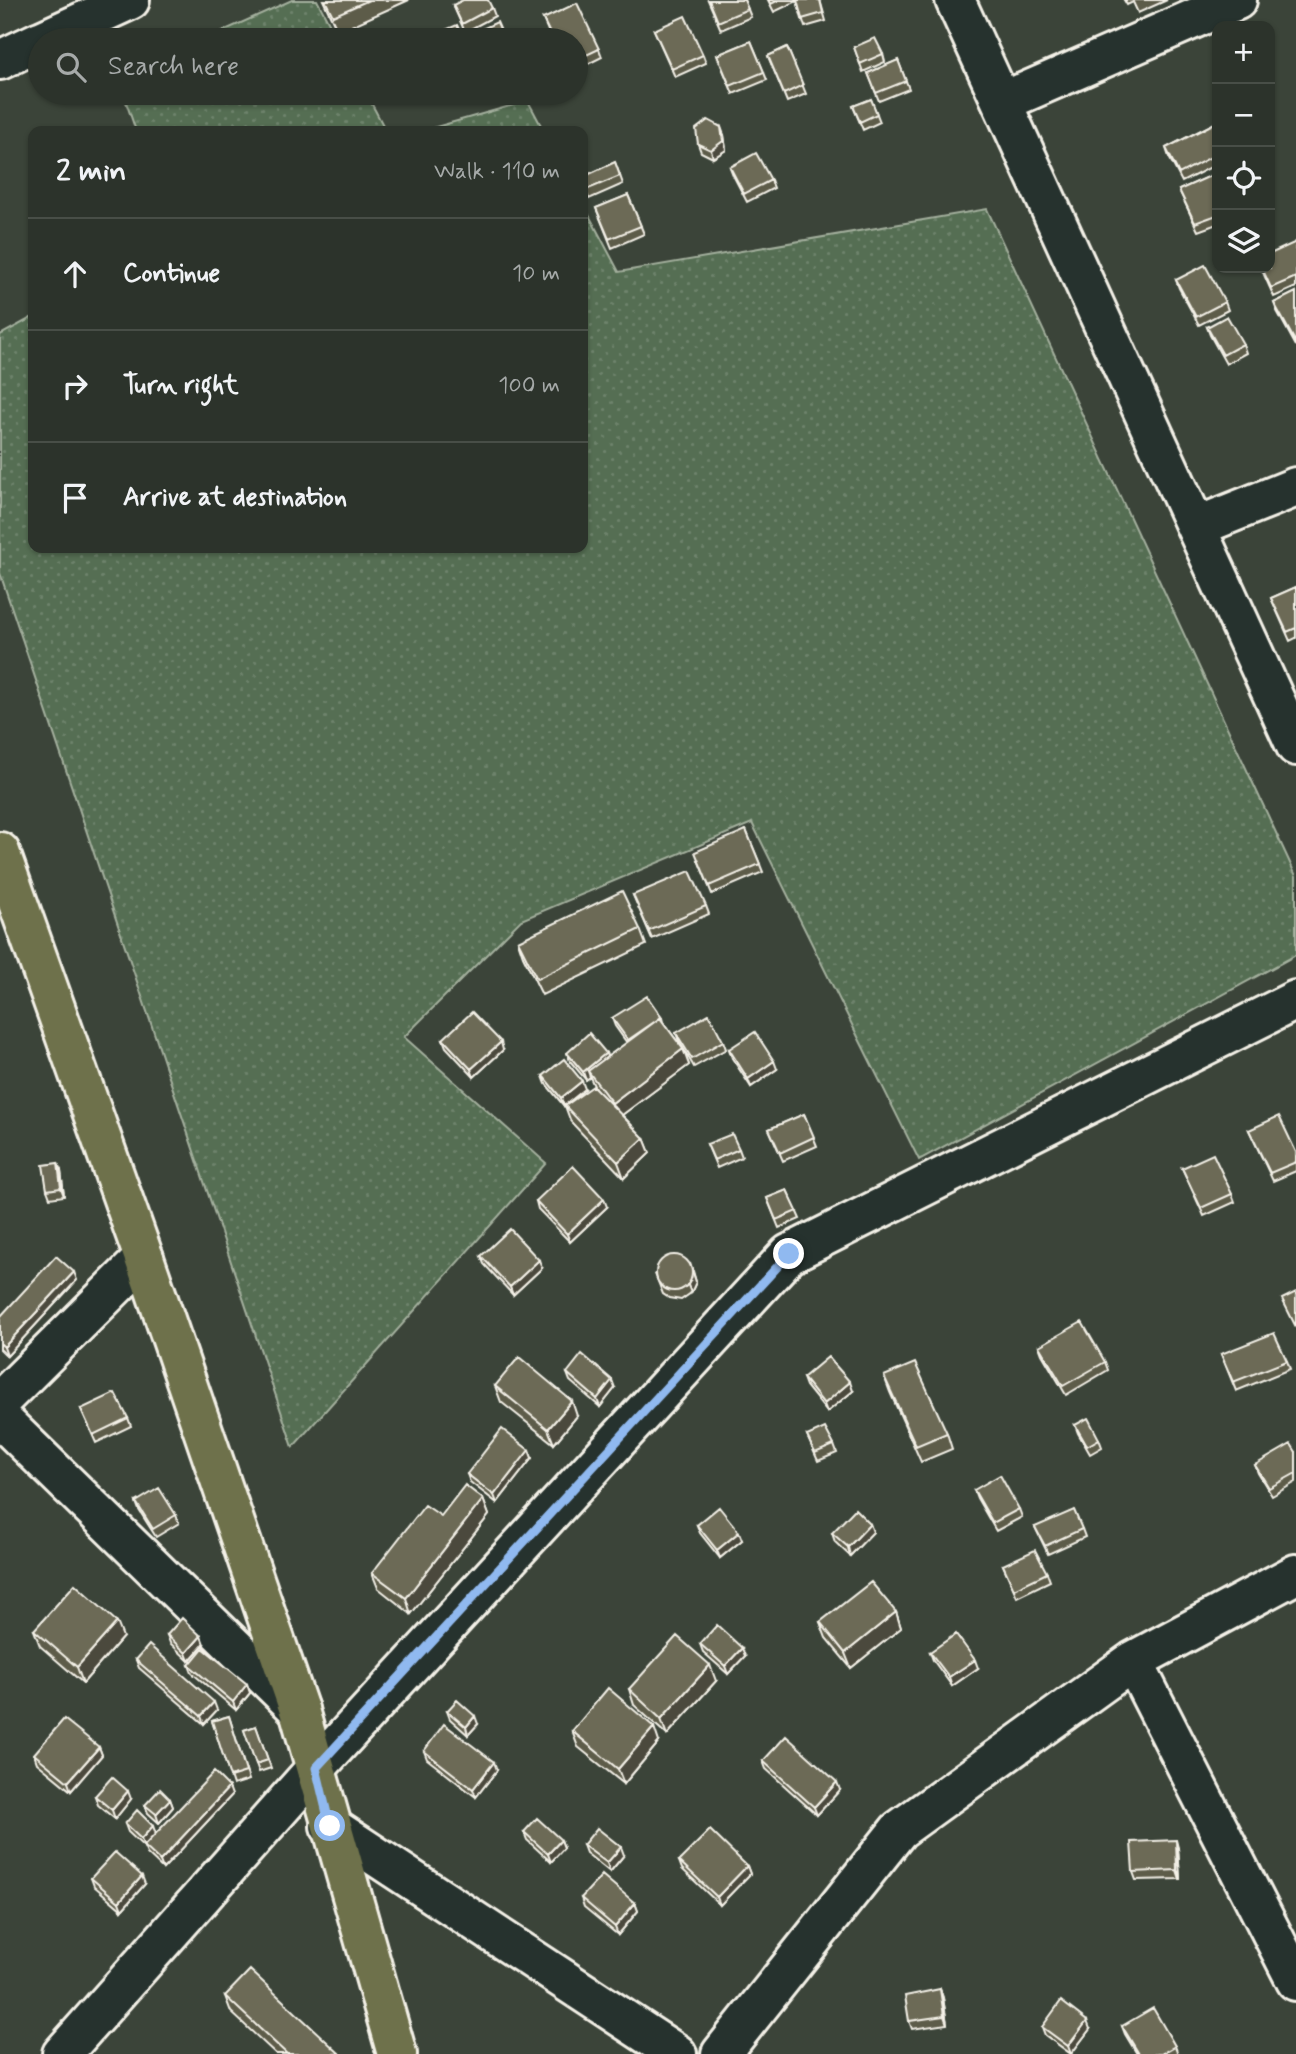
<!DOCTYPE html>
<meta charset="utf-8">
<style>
body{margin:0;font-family:Mynerve,sans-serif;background:#383f37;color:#f1f3f6}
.controls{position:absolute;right:21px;top:21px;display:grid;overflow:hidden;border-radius:14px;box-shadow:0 2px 5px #0004}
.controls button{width:63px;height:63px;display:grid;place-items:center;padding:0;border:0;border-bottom:2px solid #484e47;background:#2c332b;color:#f1f3f6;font:35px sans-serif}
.stop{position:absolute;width:21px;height:21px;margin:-16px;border:5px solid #90b9f0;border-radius:50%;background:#fff}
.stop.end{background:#90b9f0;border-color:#fff;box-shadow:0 2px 7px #0008}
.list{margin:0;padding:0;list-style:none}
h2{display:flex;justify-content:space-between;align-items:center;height:91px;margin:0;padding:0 28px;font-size:30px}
h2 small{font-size:23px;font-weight:400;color:#a6aaa9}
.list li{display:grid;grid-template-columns:46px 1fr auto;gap:21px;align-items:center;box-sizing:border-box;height:112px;padding:0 28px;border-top:2px solid #484e47}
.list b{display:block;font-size:26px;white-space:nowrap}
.list em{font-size:23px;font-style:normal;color:#a6aaa9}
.icon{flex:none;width:38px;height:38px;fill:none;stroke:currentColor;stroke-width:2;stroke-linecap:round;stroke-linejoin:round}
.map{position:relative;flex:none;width:1296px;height:2054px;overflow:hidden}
.search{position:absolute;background:#2c332b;box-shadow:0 2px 5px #0004;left:28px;top:28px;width:560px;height:77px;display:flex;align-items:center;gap:18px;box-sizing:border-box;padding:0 24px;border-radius:38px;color:#a6aaa9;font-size:26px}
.panel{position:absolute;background:#2c332b;box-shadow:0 2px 5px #0004;left:28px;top:126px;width:560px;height:427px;border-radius:14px}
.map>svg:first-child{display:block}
</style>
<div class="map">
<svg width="1296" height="2054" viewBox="0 0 1296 2054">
<defs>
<pattern id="green-dots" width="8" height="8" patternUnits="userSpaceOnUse" patternTransform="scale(1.75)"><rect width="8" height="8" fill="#556e53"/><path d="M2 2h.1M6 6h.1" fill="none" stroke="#6e836c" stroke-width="1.8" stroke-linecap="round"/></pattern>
</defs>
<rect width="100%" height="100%" fill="#3b4439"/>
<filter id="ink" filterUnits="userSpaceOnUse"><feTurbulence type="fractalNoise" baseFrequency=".0143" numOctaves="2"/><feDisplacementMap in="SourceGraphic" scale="14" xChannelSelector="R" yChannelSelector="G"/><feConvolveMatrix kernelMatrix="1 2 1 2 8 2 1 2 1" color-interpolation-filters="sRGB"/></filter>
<g filter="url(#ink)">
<path fill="url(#green-dots)" stroke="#a4b09e" stroke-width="2" d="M292,0H317L338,40H203Z
M123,93H366L386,131H136Z
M528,101L544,131H422Z
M583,204L619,272L987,209L1296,876V955L919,1160L752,823L521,920L404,1037L546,1163L293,1447L0,573V335L33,317V548H583Z"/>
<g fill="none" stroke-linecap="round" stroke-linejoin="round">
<defs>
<path id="minor" d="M955,0L1296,746
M43,40L130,0
M0,60L40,41
M1002,102L1237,0
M1196,527L1296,487
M0,1401L144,1258
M0,1418L299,1710
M1133,1661L1296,1981
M330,1826L677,2054
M62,2054L316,1768L789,1254L1296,1000
M721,2054L899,1830L1133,1661L1296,1574"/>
<path id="major" d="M0,852L144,1258L299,1710L397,2054"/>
</defs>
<use href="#minor" stroke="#f4f1e8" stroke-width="44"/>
<use href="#major" stroke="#f4f1e8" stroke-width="44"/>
<use href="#minor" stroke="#26332d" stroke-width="38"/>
<use href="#major" stroke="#6e714b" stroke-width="38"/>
</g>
<path fill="#5d5b4a" stroke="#f4f1e8" stroke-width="2" d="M323,0H409L338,32Z
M708,0H744L751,17L721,30Z
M768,0H820L826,21L805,27L797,1L774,12Z
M1124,0H1167L1138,13L1133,2L1127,5Z
M453,5L492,8L495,16L465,32Z
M543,19L599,49L602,57L576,70V40H552Z
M654,30L703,55L706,63L675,77Z
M751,41L767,80L733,94L717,55Z
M787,47L806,94L787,102L768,56Z
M854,47L883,54L885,62L863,72Z
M898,60L909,89L879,101L868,73Z
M871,99L880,122L863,130L853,106Z
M1217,122V224L1198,231L1179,190L1215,174L1213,166L1182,182L1169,157L1166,148Z
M724,135L726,150L713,158L701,152L698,144Z
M615,162L623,184L589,199L583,186V177Z
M730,167L771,180L774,188L747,202L733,175Z
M628,195L644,234L612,248L596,208Z
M1296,242V287L1274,297L1261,268H1270Z
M1176,280L1225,302L1228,310L1199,325L1179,288Z
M1296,292V346L1277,311L1274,303Z
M1207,327L1243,344L1246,353L1226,364L1210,335Z
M1296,587V638L1290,641L1271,598Z
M746,830L763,872L712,894L698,860Z
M633,895L706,906L709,914L652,939Z
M640,929L646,945L542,995L523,956L518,941Z
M612,1018H662L663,1022L683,1049L689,1065L622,1115L644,1138L650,1153L624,1178L571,1122L565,1106L595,1088L590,1077L586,1080L570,1061L567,1053H606L607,1057L627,1043L615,1026Z
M676,1033L723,1041L726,1049L694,1067L679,1041Z
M443,1039L503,1050L474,1077L446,1047Z
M729,1049L777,1069L751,1087L732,1058Z
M543,1076L585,1089L564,1106L546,1084Z
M804,1114L817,1146L783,1161L769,1129Z
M1249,1130L1296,1152V1171L1273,1181Z
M707,1144L739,1149L742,1157L717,1168Z
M1182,1168L1232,1194L1235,1202L1204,1216Z
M61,1171L64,1196L50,1198L47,1190Z
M787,1190L800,1219L779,1228L767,1198Z
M536,1201L607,1207L570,1242L538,1209Z
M481,1256L542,1268L513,1295L484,1264Z
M693,1271L696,1282L691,1293L681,1300L669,1298L663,1294L655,1274Z
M77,1280L7,1356L0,1349V1317Z
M1039,1346L1105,1362L1108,1370L1066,1395L1042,1354Z
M1221,1354L1287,1361L1290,1369L1236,1391Z
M567,1373L615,1388L600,1407L570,1381Z
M884,1376L947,1433L952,1449L921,1462L890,1392Z
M803,1378L853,1391L827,1412L806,1386Z
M495,1386L577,1416L554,1444L501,1402Z
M81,1409L128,1418L131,1426L96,1443Z
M1075,1425L1099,1439L1102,1447L1090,1454L1078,1433Z
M807,1436L834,1445L837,1453L818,1461Z
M529,1450L532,1458L497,1503L470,1482L467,1474Z
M1296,1452V1482L1272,1496L1258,1473L1255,1465Z
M974,1490L1019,1509L1022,1517L996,1531L977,1498Z
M483,1499L489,1515L411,1614L378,1588L372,1573L441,1516Z
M136,1502L176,1515L179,1523L156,1537L139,1510Z
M870,1524L873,1532L850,1556L835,1542L832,1533Z
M697,1525L742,1540L720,1558L700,1533Z
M1035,1527L1082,1529L1085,1537L1048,1554Z
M1003,1565L1047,1573L1050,1581L1017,1597Z
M896,1612L901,1628L851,1668L826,1638L820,1622Z
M34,1630L123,1637L83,1683L40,1646Z
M167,1635L204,1644L189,1661L170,1643Z
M700,1644L745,1656L728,1674L703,1652Z
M930,1652L978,1668L952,1686L933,1660Z
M136,1660L217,1710L204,1724L139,1668Z
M189,1665L247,1684L250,1693L236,1710L192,1673Z
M716,1681L667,1735L634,1705L629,1689Z
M447,1711L478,1724L468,1735L450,1719Z
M229,1716L249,1780L233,1785L212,1721Z
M256,1726L271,1768L259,1772L244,1730Z
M572,1731L659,1742L624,1784L578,1747Z
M99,1747L102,1755L71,1791L37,1763L34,1754Z
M424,1751L497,1770L476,1797L427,1759Z
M763,1761L840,1790L817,1815L766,1769Z
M232,1795L163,1869L147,1854L144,1847L128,1832L125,1824L156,1834Z
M95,1796L131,1799L115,1819L98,1805Z
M170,1799L173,1807L159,1823L148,1813L145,1805Z
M524,1832L561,1840L564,1848L551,1862L527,1840Z
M583,1845L624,1855L610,1872L586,1853Z
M1178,1848L1180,1879L1136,1880L1133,1872Z
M679,1861L747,1866L750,1874L720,1905L682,1869Z
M91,1878L145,1884L122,1910L94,1886Z
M581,1898L635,1903L638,1911L618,1935L584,1907Z
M940,1989L943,1998L947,2024L912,2029L909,2021Z
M225,1996L340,2054H276L231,2012Z
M1122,2026L1175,2046L1178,2054H1137L1125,2034Z
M1042,2027L1090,2029L1071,2054L1045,2035Z"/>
<path fill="#4c4a3c" stroke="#f4f1e8" stroke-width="2" d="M721,127L724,135L726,150L713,158L711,150Z
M501,1042L503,1050L474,1077L471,1069Z
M683,1049L689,1065L618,1118L612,1103Z
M606,1053L608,1061L588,1071L590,1077L586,1080L583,1072Z
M774,1061L777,1069L751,1087L748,1079Z
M582,1081L585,1089L564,1106L561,1098Z
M644,1138L650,1153L624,1178L618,1162Z
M58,1163L61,1171L64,1196L61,1188Z
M604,1199L607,1207L570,1242L567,1234Z
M539,1260L542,1268L513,1295L510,1287Z
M690,1263L696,1282L691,1293L688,1285Z
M74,1272L77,1280L7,1356L4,1347Z
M612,1380L615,1388L600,1407L597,1399Z
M850,1382L853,1391L827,1412L824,1404Z
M572,1401L577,1416L554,1444L548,1429Z
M529,1450L532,1458L497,1503L494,1495Z
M483,1499L489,1515L411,1614L406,1598Z
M870,1524L873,1532L850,1556L848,1547Z
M739,1532L742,1540L720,1558L717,1550Z
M896,1612L901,1628L851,1668L845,1653Z
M117,1622L123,1637L83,1683L77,1667Z
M201,1636L204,1644L189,1661L186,1653Z
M742,1648L745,1656L728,1674L725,1666Z
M975,1660L978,1668L952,1686L949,1677Z
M710,1665L716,1681L667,1735L661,1719Z
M247,1684L250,1693L236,1710L233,1702Z
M214,1702L217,1710L204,1724L201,1716Z
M475,1716L478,1724L468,1735L466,1727Z
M654,1727L659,1742L624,1784L618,1769Z
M99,1747L102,1755L71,1791L68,1782Z
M494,1762L497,1770L476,1797L473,1789Z
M837,1782L840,1790L817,1815L814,1807Z
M229,1787L232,1795L163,1869L160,1861Z
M128,1791L131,1799L115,1819L112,1810Z
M170,1799L173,1807L159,1823L156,1814Z
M153,1826L156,1834L144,1847L141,1839Z
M561,1840L564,1848L551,1862L548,1854Z
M1176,1840L1178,1848L1180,1879L1177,1870Z
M621,1847L624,1855L610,1872L607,1863Z
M747,1866L750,1874L720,1905L717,1897Z
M142,1876L145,1884L122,1910L119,1902Z
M635,1903L638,1911L618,1935L615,1927Z
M940,1989L943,1998L947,2024L944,2016Z
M1087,2021L1090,2029L1071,2054L1068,2046Z"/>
<path fill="#6c6a56" stroke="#f4f1e8" stroke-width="2" d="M325,0H369L333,16Z
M463,0H488L492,8L462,24L453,5Z
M709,0H744L748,9L718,22Z
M769,0H779L771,4Z
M797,0H820L823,13L802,19Z
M577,3L599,49L576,60V40H553L543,19Z
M685,16L703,55L672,69L654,30Z
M497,22L503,36L494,40H469L467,36Z
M457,25L464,40H422Z
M875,38L883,54L860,64L854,47Z
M751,41L764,72L730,86L717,55Z
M787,47L803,85L784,94L768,56Z
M898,60L906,81L876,93L868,73Z
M871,99L877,114L860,122L853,106Z
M708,120L721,127L723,141L711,150L698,144L696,129Z
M1217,122V154L1179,174L1166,148Z
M756,153L771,180L744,194L730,167Z
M1217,158V215L1195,223L1179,190L1215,174L1211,161Z
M615,162L620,176L586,190L583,184V177Z
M628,195L641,226L609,239L596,208Z
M1296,242V277L1271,288L1262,268H1270V254Z
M1205,265L1225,302L1196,317L1176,280Z
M1296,292V343L1274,303Z
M1227,316L1243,344L1223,355L1207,327Z
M1296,587V628L1287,632L1271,598Z
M746,830L760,864L709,886L695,852Z
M690,871L706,906L649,931L633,895Z
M622,891L640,929L537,979L518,941Z
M647,996L662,1018L661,1019L660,1018L628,1040L612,1018Z
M472,1012L501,1042L471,1069L443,1039Z
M709,1014L723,1041L692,1059L676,1033Z
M660,1018L683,1049L612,1103L588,1071Z
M755,1032L774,1061L748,1079L729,1049Z
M589,1033L606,1053L583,1072L567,1053Z
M564,1059L582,1081L561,1098L543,1076Z
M593,1086L644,1138L618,1162L565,1106Z
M804,1114L814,1137L780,1153L769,1129Z
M1279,1116L1296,1152V1162L1270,1173L1249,1130Z
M732,1134L739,1149L714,1160L707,1144Z
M1213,1154L1232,1194L1201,1208L1182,1168Z
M58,1163L61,1188L47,1190L43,1165Z
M573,1166L604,1199L567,1234L536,1201Z
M787,1190L797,1211L776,1220L767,1198Z
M510,1229L539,1260L510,1287L481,1256Z
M656 1273a18 18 0 1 1 36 0a18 18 0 1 1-36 0Z
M56,1256L74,1272L4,1347L0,1343V1317Z
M1296,1292V1327L1282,1299Z
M1082,1322L1105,1362L1063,1386L1039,1346Z
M1274,1333L1287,1361L1233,1382L1221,1354Z
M582,1354L612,1380L597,1399L567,1373Z
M519,1357L572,1401L548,1429L495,1386Z
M828,1357L850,1382L824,1404L803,1378Z
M915,1363L947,1433L916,1446L884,1376Z
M115,1393L128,1418L93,1435L81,1409Z
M1088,1418L1099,1439L1087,1446L1075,1425Z
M825,1428L834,1445L815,1453L807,1436Z
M502,1429L529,1450L494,1495L467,1474Z
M1291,1444L1296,1452V1473L1269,1488L1255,1465Z
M1000,1475L1019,1509L993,1523L974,1490Z
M465,1485L483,1499L406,1598L372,1573L425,1505L441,1516Z
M159,1488L176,1515L153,1529L136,1502Z
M719,1507L739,1532L717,1550L697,1525Z
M855,1509L870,1524L848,1547L832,1533Z
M1074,1510L1082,1529L1045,1546L1035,1527Z
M1035,1550L1047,1573L1014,1589L1003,1565Z
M871,1582L896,1612L845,1653L820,1622Z
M75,1584L117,1622L77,1667L34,1630Z
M182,1618L201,1636L186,1653L167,1635Z
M717,1625L742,1648L725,1666L700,1644Z
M956,1634L975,1660L949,1677L930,1652Z
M677,1636L710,1665L661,1719L629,1689Z
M149,1645L214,1702L201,1716L136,1660Z
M203,1648L247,1684L233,1702L189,1665Z
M608,1688L654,1727L618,1769L572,1731Z
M457,1700L475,1716L466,1727L447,1711Z
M229,1716L246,1772L230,1777L212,1721Z
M64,1719L99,1747L68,1782L34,1754Z
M444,1724L494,1762L473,1789L424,1751Z
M256,1726L268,1760L256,1764L244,1730Z
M786,1736L837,1782L814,1807L763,1761Z
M214,1772L229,1787L160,1861L144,1846Z
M112,1777L128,1791L112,1810L95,1796Z
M160,1789L170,1799L156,1814L145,1805Z
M137,1810L153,1826L141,1839L125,1824Z
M537,1818L561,1840L548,1854L524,1832Z
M597,1828L621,1847L607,1863L583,1845Z
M710,1830L747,1866L717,1897L679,1861Z
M1176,1840L1177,1870L1133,1872L1131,1842Z
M115,1852L142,1876L119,1902L91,1878Z
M602,1875L635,1903L615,1927L581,1898Z
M250,1970L340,2054H287L225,1996Z
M940,1989L944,2016L909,2021L905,1996Z
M1061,2001L1087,2021L1068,2046L1042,2027Z
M1153,2008L1175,2046L1161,2054H1139L1122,2026Z"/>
</g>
<g fill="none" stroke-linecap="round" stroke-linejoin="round" filter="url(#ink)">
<path stroke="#90b9f0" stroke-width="9" d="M330,1826L316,1768L789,1254"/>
</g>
</svg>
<div class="controls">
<button>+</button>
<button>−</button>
<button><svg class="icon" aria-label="locate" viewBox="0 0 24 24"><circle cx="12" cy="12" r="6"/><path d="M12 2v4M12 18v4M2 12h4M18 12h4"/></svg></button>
<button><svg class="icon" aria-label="layers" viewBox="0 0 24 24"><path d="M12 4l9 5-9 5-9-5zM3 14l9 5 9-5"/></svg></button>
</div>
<div class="stop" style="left:330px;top:1826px"></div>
<div class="stop end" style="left:789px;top:1254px"></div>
<div class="search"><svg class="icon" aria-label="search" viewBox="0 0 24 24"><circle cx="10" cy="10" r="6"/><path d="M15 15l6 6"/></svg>Search here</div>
<section class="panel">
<h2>2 min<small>Walk · 110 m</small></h2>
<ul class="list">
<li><svg class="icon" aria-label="ahead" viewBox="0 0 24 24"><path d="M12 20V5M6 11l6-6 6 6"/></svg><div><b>Continue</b></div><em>10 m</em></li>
<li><svg class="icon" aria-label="right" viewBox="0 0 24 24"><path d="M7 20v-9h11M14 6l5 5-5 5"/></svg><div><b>Turn right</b></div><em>100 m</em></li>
<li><svg class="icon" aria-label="arrive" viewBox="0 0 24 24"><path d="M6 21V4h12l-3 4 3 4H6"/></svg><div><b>Arrive at destination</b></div></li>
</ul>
</section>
</div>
